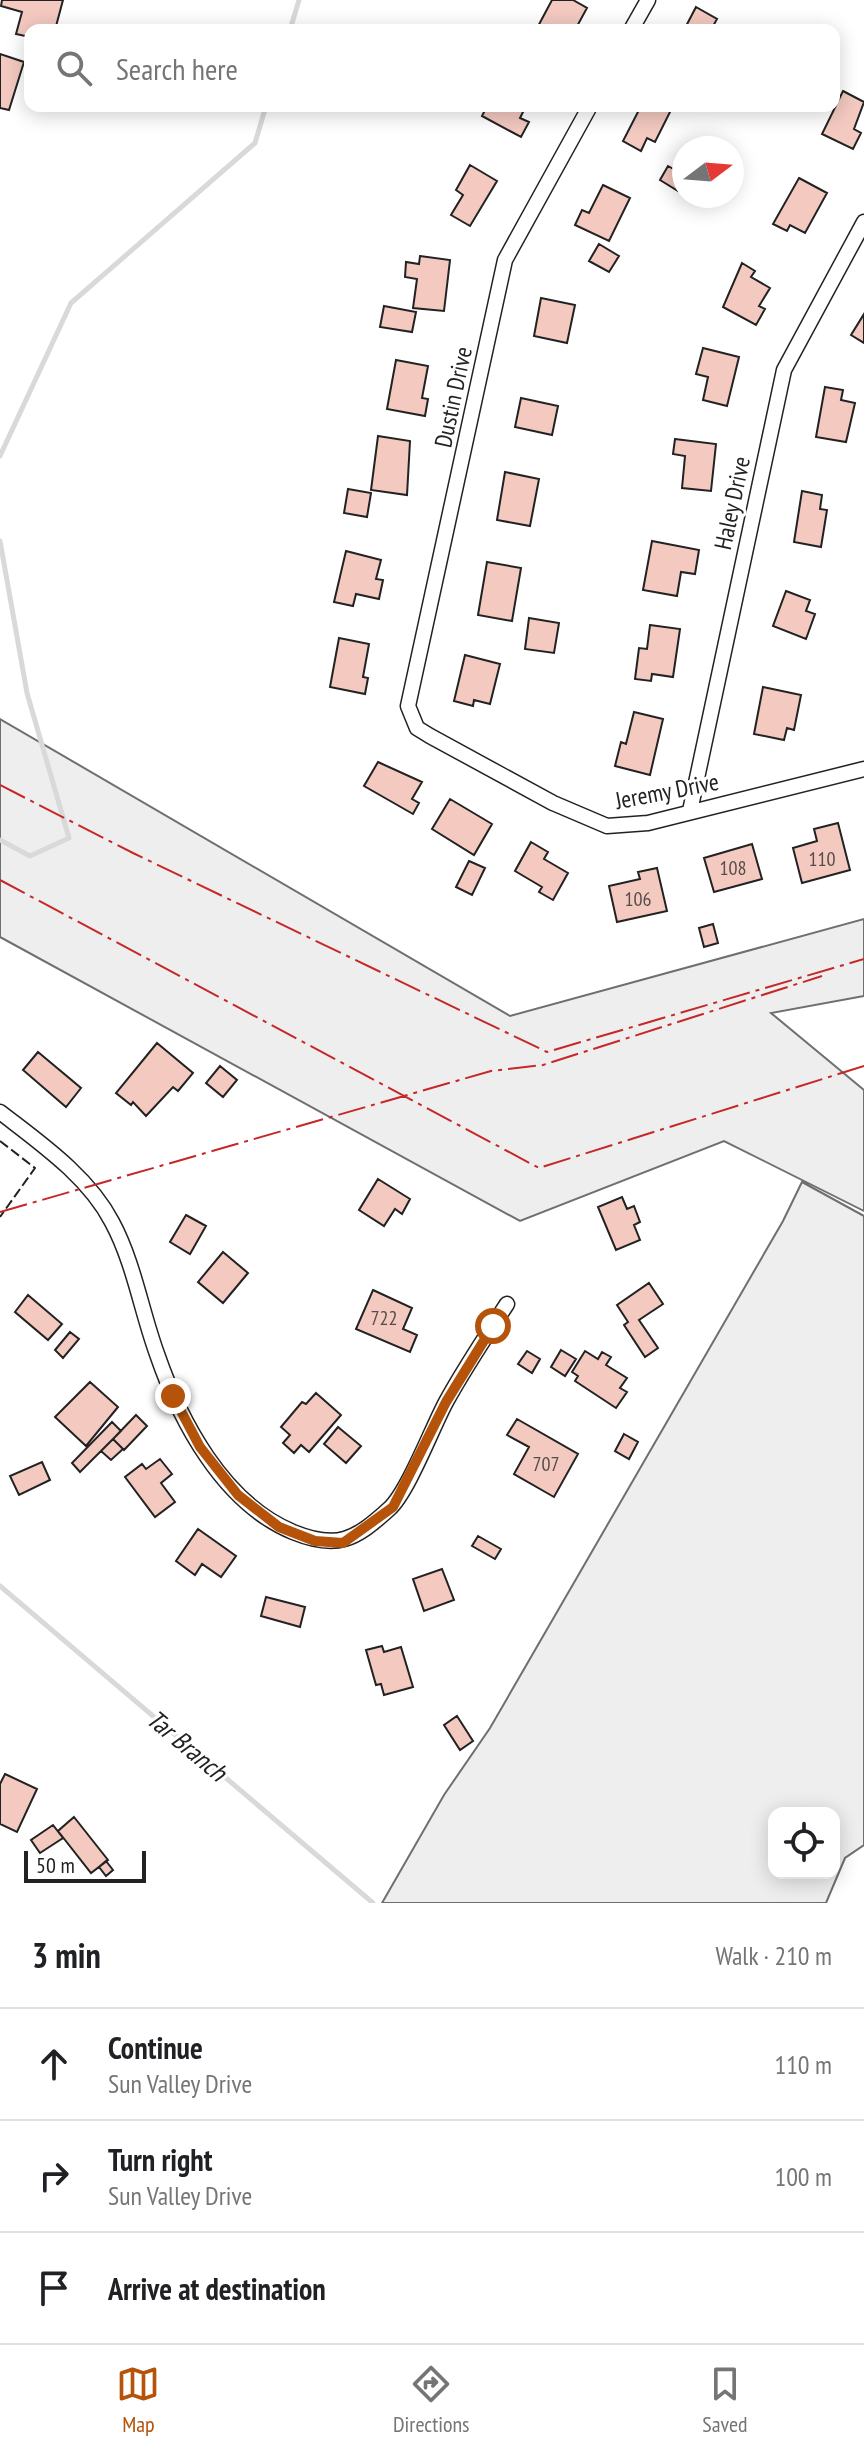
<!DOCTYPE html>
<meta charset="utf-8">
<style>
body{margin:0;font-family:"PT Sans Narrow",sans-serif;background:#f6f6f6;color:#202124}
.controls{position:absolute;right:24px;bottom:24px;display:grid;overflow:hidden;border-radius:16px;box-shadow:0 4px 20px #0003}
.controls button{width:72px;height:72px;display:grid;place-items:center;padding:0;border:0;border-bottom:2px solid #e0e0e0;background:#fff;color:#202124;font:40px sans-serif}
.compass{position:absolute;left:672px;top:136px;width:72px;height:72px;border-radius:50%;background:#fff;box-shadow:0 4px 20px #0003;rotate:74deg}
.scale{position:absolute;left:24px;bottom:20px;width:122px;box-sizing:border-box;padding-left:8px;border:4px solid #222;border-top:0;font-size:22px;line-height:28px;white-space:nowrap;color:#222;-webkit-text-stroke:6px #fff;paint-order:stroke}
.stop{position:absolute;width:24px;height:24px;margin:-18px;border:6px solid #b45309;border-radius:50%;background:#fff}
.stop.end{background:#b45309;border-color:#fff;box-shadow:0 2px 8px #0008}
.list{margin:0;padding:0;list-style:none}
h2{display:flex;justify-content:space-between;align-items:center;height:104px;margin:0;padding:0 32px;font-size:34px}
h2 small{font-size:26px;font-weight:400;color:#757577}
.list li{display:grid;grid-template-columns:52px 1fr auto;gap:24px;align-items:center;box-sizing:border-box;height:112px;padding:0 32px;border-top:2px solid #e0e0e0}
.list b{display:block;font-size:30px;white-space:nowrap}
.list p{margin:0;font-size:26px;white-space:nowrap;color:#757577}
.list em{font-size:26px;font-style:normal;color:#757577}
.icon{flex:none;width:44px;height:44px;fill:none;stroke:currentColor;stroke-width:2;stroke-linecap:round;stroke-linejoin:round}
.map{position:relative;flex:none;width:864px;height:1903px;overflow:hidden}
.search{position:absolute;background:#fff;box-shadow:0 4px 20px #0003;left:24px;right:24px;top:24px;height:88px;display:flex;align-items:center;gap:20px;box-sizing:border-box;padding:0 28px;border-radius:16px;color:#757577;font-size:30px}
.sheet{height:440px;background:#fff}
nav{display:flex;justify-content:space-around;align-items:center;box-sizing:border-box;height:112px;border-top:2px solid #e0e0e0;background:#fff;font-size:22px;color:#757577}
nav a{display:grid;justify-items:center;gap:4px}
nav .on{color:#b45309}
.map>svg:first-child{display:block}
</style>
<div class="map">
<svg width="864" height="1903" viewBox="0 0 864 1903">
<rect width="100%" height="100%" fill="#fff"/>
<path fill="#eee" stroke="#6f6f6f" stroke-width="2" fill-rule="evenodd" d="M0,719L510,1016L864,919V996L771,1013L864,1090V1211L724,1141L520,1221L0,937Z
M802,1182L864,1216V1845L845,1858L826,1903H382L444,1795L490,1728L783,1221ZM774,1813H834V1873H774Z"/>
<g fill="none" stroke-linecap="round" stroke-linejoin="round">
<path stroke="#d9d9d9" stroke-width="5" d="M290,30L299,0
M0,456L71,303L255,143L266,106
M0,541L27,693L69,838L30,856L0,840
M0,1586L373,1903"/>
</g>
<path fill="#f3c9c0" stroke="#222" stroke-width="2" d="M2,0H63L55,30H30V37L16,34L22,12L1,6Z
M552,0H573L587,8L575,30H536Z
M696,7L717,19L711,30H684Z
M0,54L24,62L9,110L0,108Z
M843,91L864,102L854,129L861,133L853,149L822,134Z
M487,106H526L520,118L529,122L521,137L482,116Z
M641,106H673L655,142L647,138L641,151L623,141Z
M470,165L497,181L470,226L451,215L463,195L456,190Z
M668,166L684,175L678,191L660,180Z
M799,178L827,193L805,233L790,225L787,231L773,224Z
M603,185L630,198L609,241L575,225L582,210L589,213Z
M599,244L619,256L609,272L589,261Z
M420,256L450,260L444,311L413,308L417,279L405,277L406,262L419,264Z
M742,263L755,271L751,277L770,288L759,306L765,309L756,325L723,307Z
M541,298L575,305L567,343L534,336Z
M384,306L416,312L412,332L380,327Z
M864,314V343L851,335Z
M703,348L739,357L727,406L703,400L708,377L696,374Z
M396,360L428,366L422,398L428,399L425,416L387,409Z
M825,387L843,390L841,400L855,403L846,442L816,437Z
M521,398L558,406L552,435L515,427Z
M378,436L410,441L407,495L371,490Z
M675,439L716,444L711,491L682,488L685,456L673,454Z
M505,472L539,479L530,526L497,520Z
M348,489L371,493L367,517L344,513Z
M802,491L822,495L820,509L827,510L821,547L794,542Z
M652,541L699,550L695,574L681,572L677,596L643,590Z
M346,551L381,560L376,579L383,580L379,599L356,594L353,606L334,602Z
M487,562L521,568L512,621L478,615Z
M786,591L810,600L806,611L815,614L806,639L773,626Z
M529,618L559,623L554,653L525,649Z
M650,625L680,629L673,677L652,674L651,681L635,679L639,648L647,649Z
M339,638L369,644L363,677L368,678L365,694L330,687Z
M465,655L500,664L490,704L474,700L473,706L454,701Z
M763,687L801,695L794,730L787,728L784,740L754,734Z
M634,712L663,719L650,775L615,766L621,742L626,744Z
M378,762L422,782L412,799L419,803L413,814L364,786Z
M450,799L492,824L474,855L432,829Z
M838,823L850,870L802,883L793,848L817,841L814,829Z
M531,842L548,852L544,859L568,873L553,900L539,892L542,887L515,871Z
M752,844L762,879L714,892L704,858Z
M469,861L485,868L472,895L456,887Z
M657,868L667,911L617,922L609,886L640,879L638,872Z
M713,924L718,943L704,947L699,928Z
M157,1043L193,1073L178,1091L173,1087L146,1116L133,1102L131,1105L116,1093Z
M38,1052L81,1088L66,1107L23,1070Z
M220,1066L237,1080L223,1097L206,1083Z
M378,1179L410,1199L402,1214L395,1209L384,1226L359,1210Z
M622,1197L627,1209L634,1206L640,1222L634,1225L640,1240L616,1250L598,1207Z
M186,1215L206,1226L190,1254L170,1242Z
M223,1252L248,1273L223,1303L198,1282Z
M649,1283L663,1304L639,1320L658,1348L645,1357L624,1325L628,1322L617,1305Z
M373,1290L412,1308L403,1329L417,1335L410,1352L356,1329Z
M28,1295L62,1324L48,1340L15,1312Z
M70,1332L79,1339L63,1358L55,1350Z
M561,1350L576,1359L565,1376L551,1367Z
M527,1351L540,1359L532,1373L518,1364Z
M585,1351L598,1359L602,1352L611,1357L606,1365L627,1378L620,1388L627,1392L616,1408L575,1381L578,1376L572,1372Z
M90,1382L118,1407L86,1446L55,1417Z
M316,1393L341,1415L309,1452L301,1445L294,1453L283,1443L290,1435L281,1427L302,1402L306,1404Z
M136,1415L147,1426L124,1450L113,1439Z
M517,1419L578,1454L554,1497L514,1474L529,1447L507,1435Z
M112,1422L121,1431L80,1472L72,1463Z
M338,1427L361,1446L346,1463L324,1444Z
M624,1434L638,1442L629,1459L615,1451Z
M113,1439L123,1449L111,1460L101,1451Z
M160,1459L172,1474L161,1483L175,1502L155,1517L125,1477L142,1464L146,1469Z
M42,1462L50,1480L19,1495L10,1476Z
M198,1529L236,1556L221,1577L202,1564L195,1575L176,1561Z
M478,1536L501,1549L495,1559L472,1546Z
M442,1569L454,1600L424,1611L413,1579Z
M266,1597L305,1607L300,1627L261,1616Z
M382,1646L384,1652L401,1647L413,1687L384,1695L381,1684L376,1685L366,1650Z
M457,1716L473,1741L460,1750L444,1725Z
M5,1774L37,1789L17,1832L0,1824V1784Z
M74,1817L108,1860L91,1873L58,1831Z
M53,1825L63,1838L40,1853L31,1840Z
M106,1861L113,1870L106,1876L99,1867Z"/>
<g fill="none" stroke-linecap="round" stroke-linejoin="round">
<defs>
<path id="minor" d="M631,30L648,0
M590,106L505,260L408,706L417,728L430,736L553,803L607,826L648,823L864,769
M690,811L784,370L864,222
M0,1112C40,1143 88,1176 112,1222C134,1263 141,1310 157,1354C180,1421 223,1503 293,1532C337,1550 355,1540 389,1509C408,1492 432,1428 446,1402C464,1369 486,1336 507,1304"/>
</defs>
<use href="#minor" stroke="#222" stroke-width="17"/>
<use href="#minor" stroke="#fff" stroke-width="14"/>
<path stroke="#222" stroke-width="2" stroke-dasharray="10 4" stroke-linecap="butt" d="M0,1141L35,1168L0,1217"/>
<path stroke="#c62828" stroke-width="2" stroke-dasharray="28 6 4 6" stroke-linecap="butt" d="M0,785L133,853L547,1052L864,959
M0,880L539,1168L864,1066
M0,1212L491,1071L543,1065L822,976"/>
</g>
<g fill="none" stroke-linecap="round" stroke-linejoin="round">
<path stroke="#b45309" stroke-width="10" d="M173,1396L200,1447L238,1495L279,1527L315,1541L343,1543L393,1507L446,1402L493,1326"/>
</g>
<g text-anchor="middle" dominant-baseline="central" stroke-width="6" stroke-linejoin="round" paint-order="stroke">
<g font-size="20" fill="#564c4a">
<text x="822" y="859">110</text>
<text x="733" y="868">108</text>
<text x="638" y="899">106</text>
<text x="384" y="1318">722</text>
<text x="546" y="1464">707</text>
</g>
<g font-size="24" fill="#222" stroke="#fff">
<text transform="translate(453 397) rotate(-78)">Dustin Drive</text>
<text transform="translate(732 503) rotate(-78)">Haley Drive</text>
<text transform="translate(667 791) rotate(-11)">Jeremy Drive</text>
</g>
<g font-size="26" font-style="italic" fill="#222" stroke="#fff">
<text transform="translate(187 1745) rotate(40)">Tar Branch</text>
</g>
</g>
</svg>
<div class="controls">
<button><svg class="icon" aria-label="locate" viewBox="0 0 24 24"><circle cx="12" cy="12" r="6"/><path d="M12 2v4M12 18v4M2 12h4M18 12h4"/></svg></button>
</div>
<svg class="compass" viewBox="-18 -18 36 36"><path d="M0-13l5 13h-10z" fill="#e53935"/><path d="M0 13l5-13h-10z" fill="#757577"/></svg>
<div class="scale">50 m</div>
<div class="stop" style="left:493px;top:1326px"></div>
<div class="stop end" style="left:173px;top:1396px"></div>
<div class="search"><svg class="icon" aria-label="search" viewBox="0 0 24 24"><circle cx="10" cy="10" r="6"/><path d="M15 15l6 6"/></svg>Search here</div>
</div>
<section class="sheet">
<h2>3 min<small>Walk · 210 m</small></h2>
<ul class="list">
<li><svg class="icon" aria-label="ahead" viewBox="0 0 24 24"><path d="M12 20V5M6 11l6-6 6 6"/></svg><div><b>Continue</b><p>Sun Valley Drive</p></div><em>110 m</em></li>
<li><svg class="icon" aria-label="right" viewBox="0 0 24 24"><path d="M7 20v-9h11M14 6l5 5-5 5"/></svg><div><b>Turn right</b><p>Sun Valley Drive</p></div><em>100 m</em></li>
<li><svg class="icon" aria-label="arrive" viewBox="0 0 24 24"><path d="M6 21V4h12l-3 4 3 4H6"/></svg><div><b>Arrive at destination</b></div></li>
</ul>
</section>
<nav>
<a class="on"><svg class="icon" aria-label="map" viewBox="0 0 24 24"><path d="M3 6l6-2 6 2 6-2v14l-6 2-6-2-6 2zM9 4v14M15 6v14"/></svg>Map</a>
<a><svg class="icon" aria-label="directions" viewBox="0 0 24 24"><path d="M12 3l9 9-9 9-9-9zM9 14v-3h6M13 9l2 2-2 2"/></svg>Directions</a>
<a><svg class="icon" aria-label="saved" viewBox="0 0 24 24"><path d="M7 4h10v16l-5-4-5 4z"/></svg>Saved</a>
</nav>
